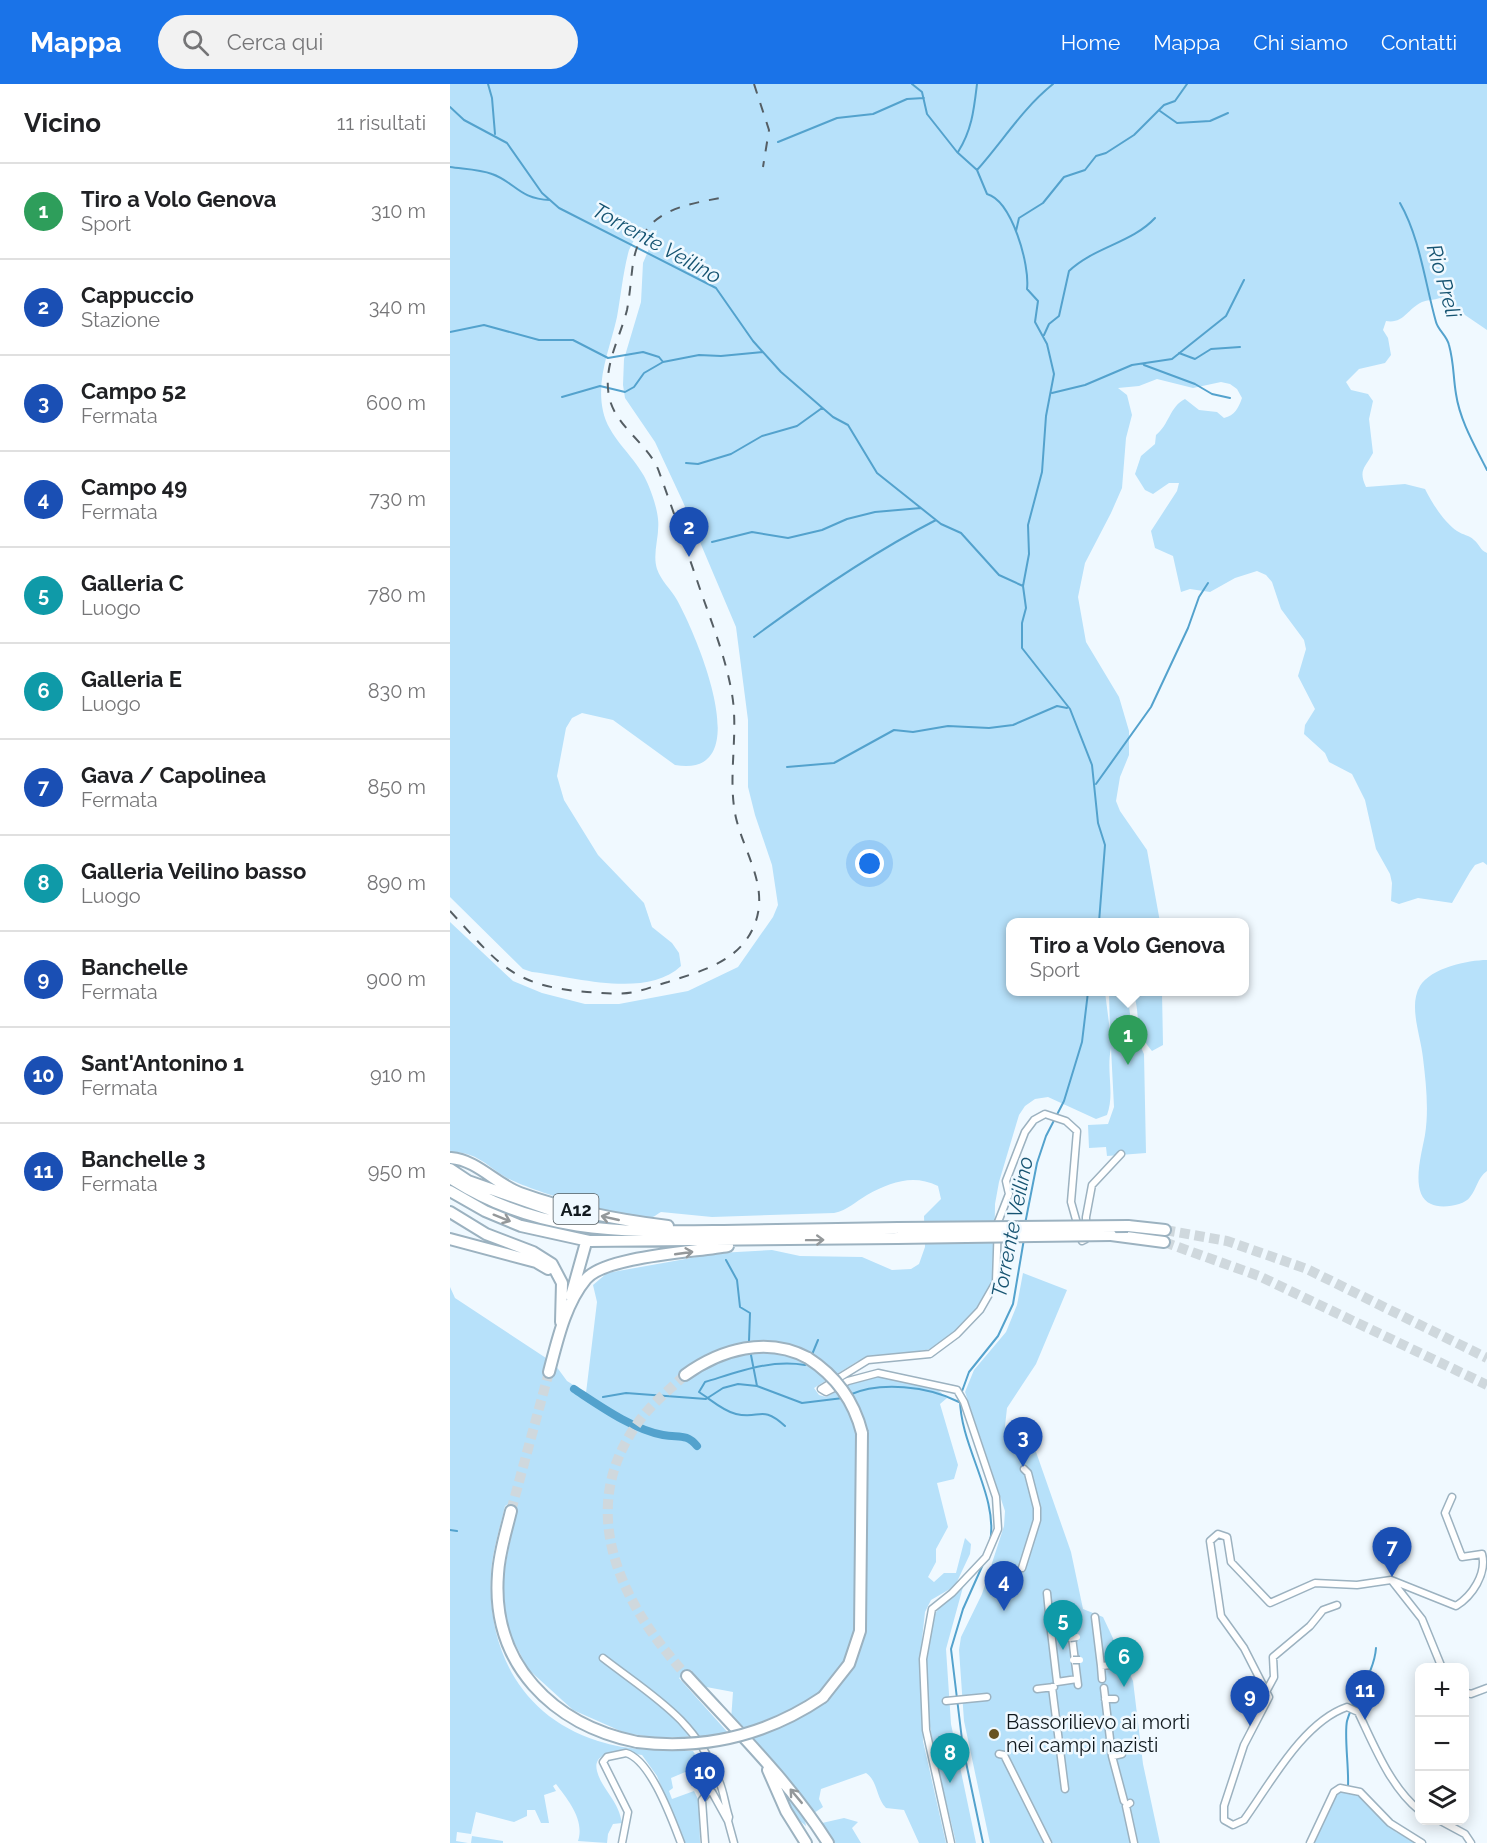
<!DOCTYPE html>
<html lang="it">
<meta charset="utf-8">
<style>
body{margin:0;font-family:Raleway,sans-serif;background:#f2f2f2;color:#202124}
.controls{position:absolute;right:18px;bottom:18px;display:grid;overflow:hidden;border-radius:12px;box-shadow:0 3px 15px #0003}
.controls button{width:54px;height:54px;display:grid;place-items:center;padding:0;border:0;border-bottom:2px solid #e0e0e0;background:#fff;color:#202124;font:30px sans-serif}
.you{position:absolute;left:420px;top:780px;width:21px;height:21px;margin:-15px;border:4px solid #fff;border-radius:50%;background:#1a73e8;box-shadow:0 0 0 9px #1a73e833}
.badge{display:grid;place-items:center;width:39px;height:39px;border-radius:50%;background:#1a73e8;color:#fff;font-size:20px;font-weight:700}
.pin{position:absolute;translate:-50% -50px;filter:drop-shadow(0 2px 3px #0008)}
.pin::after{content:'';position:absolute;top:32px;width:21px;height:18px;background:inherit;clip-path:polygon(0 0,100% 0,50% 100%)}
.popup{position:absolute;left:556px;top:834px;width:243px;height:78px;box-sizing:border-box;display:grid;place-content:center;border-radius:12px;background:#fff;filter:drop-shadow(0 2px 4px #0005);font-size:20px;white-space:nowrap;color:#757577}
.popup b{font-size:22px;color:#202124}
.popup::after{content:'';position:absolute;left:50%;top:100%;margin-left:-12px;border:12px solid transparent;border-top-color:#fff}
.list{margin:0;padding:0;list-style:none}
h2{display:flex;justify-content:space-between;align-items:center;height:78px;margin:0;padding:0 24px;font-size:26px}
h2 small{font-size:20px;font-weight:400;color:#757577}
.list li{display:grid;grid-template-columns:39px 1fr auto;gap:18px;align-items:center;box-sizing:border-box;height:96px;padding:0 24px;border-top:2px solid #e0e0e0}
.list b{display:block;font-size:22px;white-space:nowrap}
.list p{margin:0;font-size:20px;white-space:nowrap;color:#757577}
.list em{font-size:20px;font-style:normal;color:#757577}
.icon{flex:none;width:33px;height:33px;fill:none;stroke:currentColor;stroke-width:2;stroke-linecap:round;stroke-linejoin:round}
.map{position:relative;flex:none;width:1037px;height:1759px;overflow:hidden}
header{display:flex;align-items:center;gap:36px;box-sizing:border-box;height:84px;padding:0 30px;background:#1a73e8;color:#fff}
header strong{font-size:28px}
nav{display:flex;gap:33px;margin-inline-start:auto;font-size:21px}
.search{width:420px;height:54px;background:#f2f2f2;display:flex;align-items:center;gap:15px;box-sizing:border-box;padding:0 21px;border-radius:33px;color:#757577;font-size:22px}
main{display:flex}
aside{flex:1;background:#fff}
.map>svg:first-child{display:block}
</style>
<header>
<strong>Mappa</strong>
<div class="search"><svg class="icon" aria-label="search" viewBox="0 0 24 24"><circle cx="10" cy="10" r="6"/><path d="M15 15l6 6"/></svg>Cerca qui</div>
<nav><a>Home</a><a>Mappa</a><a>Chi siamo</a><a>Contatti</a></nav>
</header>
<main>
<aside>
<h2>Vicino<small>11 risultati</small></h2>
<ul class="list">
<li><span class="badge" style="background:#2e9e5b">1</span><div><b>Tiro a Volo Genova</b><p>Sport</p></div><em>310 m</em></li>
<li><span class="badge" style="background:#1a4fb4">2</span><div><b>Cappuccio</b><p>Stazione</p></div><em>340 m</em></li>
<li><span class="badge" style="background:#1a4fb4">3</span><div><b>Campo 52</b><p>Fermata</p></div><em>600 m</em></li>
<li><span class="badge" style="background:#1a4fb4">4</span><div><b>Campo 49</b><p>Fermata</p></div><em>730 m</em></li>
<li><span class="badge" style="background:#0f9aa8">5</span><div><b>Galleria C</b><p>Luogo</p></div><em>780 m</em></li>
<li><span class="badge" style="background:#0f9aa8">6</span><div><b>Galleria E</b><p>Luogo</p></div><em>830 m</em></li>
<li><span class="badge" style="background:#1a4fb4">7</span><div><b>Gava / Capolinea</b><p>Fermata</p></div><em>850 m</em></li>
<li><span class="badge" style="background:#0f9aa8">8</span><div><b>Galleria Veilino basso</b><p>Luogo</p></div><em>890 m</em></li>
<li><span class="badge" style="background:#1a4fb4">9</span><div><b>Banchelle</b><p>Fermata</p></div><em>900 m</em></li>
<li><span class="badge" style="background:#1a4fb4">10</span><div><b>Sant'Antonino 1</b><p>Fermata</p></div><em>910 m</em></li>
<li><span class="badge" style="background:#1a4fb4">11</span><div><b>Banchelle 3</b><p>Fermata</p></div><em>950 m</em></li>
</ul>
</aside>
<div class="map">
<svg width="1037" height="1759" viewBox="0 0 1037 1759">
<rect width="100%" height="100%" fill="#f0f9ff"/>
<path fill="#b7e1fa" d="M0,0H1037V246L990,214C984,216 977,216 972,218C957,225 954,240 936,237L933,246L938,254L941,271L935,279L909,285L896,298L901,306L918,310L923,317L919,335L923,369C915,384 908,386 916,403L955,400L975,405C982,419 994,438 1007,447C1013,451 1019,451 1024,456C1030,461 1030,466 1037,469V781L1033,778L1025,781L1020,788L1002,819L968,814L949,820L941,817L942,799L940,790L926,765L915,716L902,690L879,678L875,669L854,650L855,641L865,625L848,592L856,565L854,556L831,525L822,498L816,491L807,487L785,494L760,508L740,505L731,508L723,472L705,464L701,447L727,407L729,399H719L703,410L695,406L685,390L691,372L705,360L706,351C719,341 720,322 735,315L749,326L767,328L774,334C785,331 788,325 792,314L787,305L780,300L771,298L743,304L707,295L689,302L668,304L677,311L682,331L676,354L672,404L661,429L635,479L628,513L636,558L669,613L679,647V671L670,693L666,717L670,727L697,766L710,838H561V908H655L660,947L659,908H677L682,944L694,970L696,1069L657,1072L656,1063L639,1064L638,1041L658,1040L664,1023L661,964C656,988 665,1010 657,1031L646,1035L598,1013L585,1015L575,1022L569,1031L549,1098L545,1120L544,1193L538,1209L526,1226L502,1251L482,1265L408,1277L364,1304L369,1311L376,1313L400,1300L426,1291L487,1305L497,1314L490,1320L508,1381L504,1395L487,1399L498,1443L486,1465V1478L478,1493L484,1498L494,1489H506L515,1454L521,1460L520,1470L505,1502L481,1516L475,1528L470,1574L473,1657L496,1759H469L454,1726L436,1724C426,1714 428,1697 416,1689L371,1705L369,1715L373,1723L364,1729L281,1636L283,1608L251,1602L241,1586L229,1594L280,1651L207,1654L175,1649L123,1626L78,1585L59,1548L53,1519L54,1488L67,1423L60,1419L55,1422C50,1444 42,1468 41,1490C37,1567 72,1633 148,1657C178,1667 211,1666 243,1667L252,1681L221,1694L223,1704L219,1707L222,1715L244,1707L249,1717L250,1759H234L207,1692L192,1671C180,1668 141,1663 147,1687C152,1706 168,1715 172,1739L163,1740L158,1750L157,1759L128,1757C135,1736 118,1716 106,1700L103,1702L106,1707L94,1711L99,1739H91L85,1726H77V1732L64,1738L26,1728L21,1750L7,1748L6,1757L18,1759H0V1203L5,1214L96,1274L93,1288L103,1291L106,1282L117,1297L136,1309L147,1218L143,1201L157,1189L269,1169L322,1166L350,1172L412,1173L442,1186L461,1185L469,1180L475,1163L474,1132L491,1115L488,1102C463,1090 441,1098 417,1111C405,1118 398,1126 384,1129L262,1133L211,1128C209,1129 205,1132 203,1133C180,1138 79,1106 57,1094C35,1081 28,1068 0,1068V838L63,897L92,909L135,920H169L238,907L288,883L323,833L328,821L322,781L305,731L298,703V636L286,543L233,418L205,358L175,314L173,301L174,275L191,218L193,179L207,146L184,156L179,166C173,188 171,211 167,233C160,265 146,294 153,327C158,352 182,370 194,392C200,403 207,423 208,435C210,452 202,469 207,485C211,497 221,505 227,516C245,548 310,696 225,681L163,636L132,629L122,634L116,644L107,692L114,716L148,771L194,819L202,843L222,859L229,869L231,882C196,915 125,893 82,888L73,885L0,813Z
M1037,876V1087C1027,1094 1027,1105 1020,1113C1014,1122 990,1125 981,1120C959,1110 972,1069 975,1051C979,1026 976,999 973,974C971,952 958,922 970,902C981,884 1018,876 1037,876Z
M683,908H712L713,961L702,967C682,943 692,934 683,908Z
M573,1189L617,1206L586,1280L557,1324L555,1342L564,1363L572,1368L585,1365L621,1468L633,1525L653,1533L683,1597L693,1680L710,1759H540L514,1637L509,1566L511,1553L532,1510L554,1442L555,1427L515,1308L524,1286L556,1248L567,1221Z
M513,1503L496,1565L501,1640L526,1759H506C493,1700 458,1588 484,1532C489,1520 505,1513 513,1503Z
M329,1697L354,1730L356,1742L340,1729Z
M891,1708L913,1713L946,1748L969,1759H863L886,1711Z
M394,1734L408,1738L402,1744L411,1759H385L372,1739Z
M22,1752L53,1757V1759H21Z"/>
<g fill="none" stroke-linecap="round" stroke-linejoin="round">
<path stroke="#53a2cd" stroke-width="2" d="M38,0L42,14L45,50
M462,0L472,8L477,30L507,68L527,86L537,110C562,117 580,181 577,205L588,217L585,238L597,260L604,290L596,332L592,388L578,441L579,470L573,502
M0,23L14,36L57,59L92,109L109,124L266,204L303,257L331,288L383,333L398,341L427,389L491,440L511,449L549,491L573,502L576,524L572,539V564L620,625L642,681L648,739L655,761L649,838
M710,27L727,39L760,37L778,29
M328,58L387,34L423,30L457,15L474,14
M508,68C522,46 524,25 527,0
M0,83C13,85 29,85 42,90C65,98 69,115 100,116
M527,86C553,57 572,25 603,0
M950,119C970,154 975,199 986,238C988,246 997,252 999,261C1004,279 1003,292 1006,310C1010,337 1025,362 1037,386
M566,147L569,134L593,119L614,93L635,86L646,72L656,69L684,51L714,21L725,17L737,0
M0,248L34,241L89,256H123L158,274L193,268L209,273L213,278
M594,251L599,240L609,232L619,187C644,163 682,159 705,134
M729,269L745,275L761,265L790,263
M694,281L745,300L762,310L780,314
M602,309L635,301L682,281L722,275L776,232L794,196
M112,313L150,302L175,308L184,303L194,289L213,278L249,271L271,272L313,268
M236,379L248,380L281,370L312,352L347,342L372,324
M262,458L302,448L338,454L372,446L397,435L425,428L471,424
M304,553C362,510 422,469 486,436
M337,683L384,679L444,646L463,648L498,642L539,644L563,641L607,622L617,624
M646,700L701,623L738,544L749,513L758,499
M575,1140L587,1079L596,1052L614,1017L632,958L638,908
M276,1176L287,1196L290,1223L300,1229L299,1257
M301,1271L307,1302
M361,1273L368,1256
M511,1310L519,1288L548,1252L563,1220L574,1155
M399,1311C430,1297 478,1302 509,1318
M153,1313L176,1309L256,1315L273,1304L288,1300L307,1302L352,1319L393,1314
M510,1315C510,1362 549,1413 540,1458
M335,1342C311,1320 310,1336 286,1330C273,1327 260,1315 249,1308L255,1298C288,1288 320,1275 355,1281L358,1278
M0,1446L7,1447
M898,1702C899,1684 894,1651 897,1637C904,1611 924,1591 926,1564
M533,1759L513,1664L501,1565L513,1525L534,1478"/>
<path stroke="#53a2cd" stroke-width="8" d="M124,1305C150,1322 182,1345 213,1351C229,1354 236,1349 247,1362"/>
<path stroke="#cfd8dd" stroke-width="10" stroke-dasharray="10 5" stroke-linecap="butt" d="M715,1146L777,1157L857,1185L1037,1274
M714,1158L809,1192L1037,1301
M235,1291C218,1307 200,1321 187,1340C124,1429 173,1522 237,1592
M61,1427L99,1288"/>
<defs>
<path id="street" d="M572,1484L587,1436V1424L578,1389L574,1385
M942,1497L972,1535L992,1584
M597,1509L600,1539
M645,1533L651,1582L661,1581
M153,1574C202,1612 246,1635 269,1697C274,1708 275,1721 279,1733L278,1737
M651,1582L652,1595
M627,1595L607,1598L600,1539L620,1537L628,1601
M602,1603L615,1705
M654,1604L662,1672L674,1717
M587,1605L604,1603
M817,1606L824,1593L823,1573L860,1542L873,1526L887,1521
M1014,1608L1021,1610L1037,1604
M655,1615H665
M496,1617L537,1613
M549,1670L554,1671L598,1759
M663,1672L672,1670
M680,1719L676,1722L684,1759
M970,1727C940,1703 924,1661 908,1628L897,1623C853,1638 820,1700 794,1736L783,1741L774,1736V1722L794,1661L819,1613L794,1564L771,1532L760,1457L768,1450L777,1453L781,1478L820,1519L865,1499L907,1501L941,1496L1006,1522C1022,1512 1037,1490 1032,1470L1012,1473L995,1429L1002,1413
M989,1736L1015,1750L1021,1759
M172,1759L178,1728L153,1678L157,1673L176,1669C201,1676 222,1736 231,1759
M255,1759L252,1716L258,1708H262L278,1737L284,1759
M501,1759L476,1646L473,1575L482,1525L502,1509L536,1473L548,1445L546,1413L514,1318L507,1306L428,1289L398,1297L376,1308L371,1305L418,1276L480,1270L507,1250L530,1226L546,1198L548,1138L559,1110L556,1097L575,1048L584,1036L595,1030L616,1037L627,1047L621,1118L632,1157L636,1155V1133L642,1101L671,1070
M860,1759L884,1708L890,1704L910,1708L940,1739L972,1759"/>
<path id="highway" d="M1,1074C27,1076 46,1100 70,1109C117,1126 168,1136 218,1142
M0,1085L18,1097L118,1132
M0,1094C88,1151 173,1148 274,1147C332,1146 390,1145 448,1144
M0,1107L35,1127L71,1142L139,1157L447,1154
M0,1128L36,1150L83,1168L102,1180L112,1199L111,1238
M678,1142L715,1146
M661,1151L714,1158
M0,1155L86,1178L98,1185
M121,1212L135,1162
M99,1288C107,1258 115,1220 136,1195C156,1172 245,1168 278,1162
M235,1291C271,1265 317,1252 358,1274
M61,1427C56,1448 49,1469 48,1490C41,1580 103,1641 187,1658
M237,1592C286,1646 339,1697 378,1759
M373,1613L399,1580L410,1547L412,1349
M318,1686L336,1727L356,1759"/>
</defs>
<use href="#street" stroke="#9cb2c0" stroke-width="9"/>
<use href="#highway" stroke="#9cb2c0" stroke-width="14"/>
<use href="#street" stroke="#fff" stroke-width="6"/>
<use href="#highway" stroke="#fff" stroke-width="10"/>
<path stroke="#555e64" stroke-width="2" stroke-dasharray="10 10" stroke-linecap="butt" d="M304,0L319,46L313,83
M0,827C48,879 61,902 137,908C152,909 169,911 184,908C195,906 207,901 218,898C251,887 289,878 304,842C320,804 295,771 286,734C277,694 289,651 282,610C276,575 263,542 251,508C237,467 223,426 208,385C197,359 164,341 159,312C153,282 170,254 177,226C180,210 181,194 183,179C192,126 232,121 276,113"/>
<defs>
<path id="street-bridge" d="M620,1554L627,1553
M623,1576H630"/>
<path id="highway-bridge" d="M448,1144L678,1142
M447,1154L661,1151
M358,1274C386,1292 404,1317 412,1349
M187,1658C254,1666 317,1651 373,1613"/>
</defs>
<use href="#street-bridge" stroke="#9cb2c0" stroke-width="9" stroke-linecap="butt"/>
<use href="#highway-bridge" stroke="#9cb2c0" stroke-width="14" stroke-linecap="butt"/>
<use href="#street-bridge" stroke="#fff" stroke-width="6"/>
<use href="#highway-bridge" stroke="#fff" stroke-width="10"/>
</g>
<defs><path id="oneway-shaft" d="M-6 0H5M1.5-3L5.5 0L1.5 3" fill="none" stroke-width="1.6" stroke-linecap="round" stroke-linejoin="round" transform="scale(1.5)"/></defs>
<g stroke="#94989a">
<use href="#oneway-shaft" transform="translate(52 1134) rotate(22)"/>
<use href="#oneway-shaft" transform="translate(160 1134) rotate(-167)"/>
<use href="#oneway-shaft" transform="translate(365 1156) rotate(-1)"/>
<use href="#oneway-shaft" transform="translate(234 1169) rotate(-8)"/>
<use href="#oneway-shaft" transform="translate(346 1712) rotate(-130)"/>
</g>
<circle fill="#695322" stroke="#f0f9ff" stroke-width="2" cx="544" cy="1650" r="6"/>
<g text-anchor="middle" dominant-baseline="central" stroke-width="5" stroke-linejoin="round" paint-order="stroke">
<rect fill="#f0f9ff" stroke="#545d62" stroke-width="1.5" x="103.5" y="1110" width="45" height="30" rx="4.5"/>
<g font-size="18" font-weight="bold" fill="#111a1f">
<text x="126" y="1125">A12</text>
</g>
<g font-size="20" fill="#111a1f" stroke="#f0f9ff" text-anchor="start">
<text x="556" y="1638">Bassorilievo ai morti<tspan x="556" dy="23">nei campi nazisti</tspan></text>
</g>
<g font-size="21" font-style="italic" fill="#165472" stroke="#f0f9ff">
<text transform="translate(207 159) rotate(29)">Torrente Veilino</text>
<text transform="translate(994 197) rotate(74)">Rio Preli</text>
<text transform="translate(562 1143) rotate(-79)">Torrente Veilino</text>
</g>
</g>
</svg>
<div class="controls">
<button>+</button>
<button>−</button>
<button><svg class="icon" aria-label="layers" viewBox="0 0 24 24"><path d="M12 4l9 5-9 5-9-5zM3 14l9 5 9-5"/></svg></button>
</div>
<div class="you"></div>
<div class="pin badge" style="left:678px;top:981px;background:#2e9e5b">1</div>
<div class="popup"><b>Tiro a Volo Genova</b>Sport</div>
<div class="pin badge" style="left:239px;top:473px;background:#1a4fb4">2</div>
<div class="pin badge" style="left:573px;top:1383px;background:#1a4fb4">3</div>
<div class="pin badge" style="left:554px;top:1527px;background:#1a4fb4">4</div>
<div class="pin badge" style="left:613px;top:1566px;background:#0f9aa8">5</div>
<div class="pin badge" style="left:674px;top:1603px;background:#0f9aa8">6</div>
<div class="pin badge" style="left:942px;top:1493px;background:#1a4fb4">7</div>
<div class="pin badge" style="left:500px;top:1699px;background:#0f9aa8">8</div>
<div class="pin badge" style="left:800px;top:1642px;background:#1a4fb4">9</div>
<div class="pin badge" style="left:255px;top:1718px;background:#1a4fb4">10</div>
<div class="pin badge" style="left:915px;top:1636px;background:#1a4fb4">11</div>
</div>
</main>
